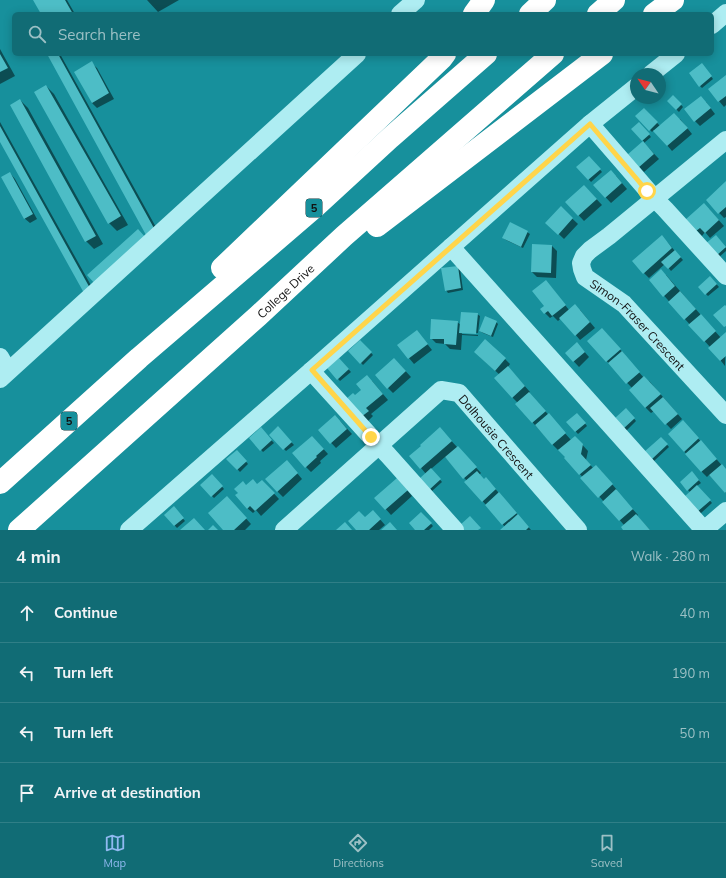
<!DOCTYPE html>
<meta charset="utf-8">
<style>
body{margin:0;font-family:Mulish,sans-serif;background:#1e747d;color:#f1f3f6}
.compass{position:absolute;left:630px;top:68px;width:36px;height:36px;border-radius:50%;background:#116c75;box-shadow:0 2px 10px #0003;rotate:305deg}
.stop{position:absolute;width:12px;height:12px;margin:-9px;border:3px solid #ffd54a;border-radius:50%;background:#fff}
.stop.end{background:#ffd54a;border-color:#fff;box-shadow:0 1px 4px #0008}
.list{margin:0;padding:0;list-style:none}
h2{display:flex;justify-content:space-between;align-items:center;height:52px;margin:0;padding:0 16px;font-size:17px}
h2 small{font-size:13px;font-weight:400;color:#9cc0c5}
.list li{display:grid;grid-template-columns:26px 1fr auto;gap:12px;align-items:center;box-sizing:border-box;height:60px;padding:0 16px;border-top:1px solid #307f87}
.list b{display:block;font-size:15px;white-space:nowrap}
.list em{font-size:13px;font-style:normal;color:#9cc0c5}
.icon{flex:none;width:22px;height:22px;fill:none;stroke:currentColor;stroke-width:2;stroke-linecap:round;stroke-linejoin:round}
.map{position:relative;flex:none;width:726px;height:530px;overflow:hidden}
.search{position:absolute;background:#116c75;box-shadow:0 2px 10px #0003;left:12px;right:12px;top:12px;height:44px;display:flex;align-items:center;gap:10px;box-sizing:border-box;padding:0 14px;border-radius:6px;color:#9cc0c5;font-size:15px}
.sheet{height:292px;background:#116c75}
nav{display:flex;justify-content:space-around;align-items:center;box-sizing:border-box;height:56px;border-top:1px solid #307f87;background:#116c75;font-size:11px;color:#9cc0c5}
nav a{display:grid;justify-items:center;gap:2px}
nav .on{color:#90b9f0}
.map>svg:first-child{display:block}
</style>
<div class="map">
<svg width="726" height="530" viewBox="0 0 726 530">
<rect width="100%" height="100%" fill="#17909c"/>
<path fill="#0007" d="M34,0H67L75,14H42Z
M147,0H179L158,12Z
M0,49L15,76L0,84Z
M48,54H60L162,238L155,242Z
M91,63L97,68L114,99L97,108L92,103Z
M704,67L713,79L702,88L700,86Z
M726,77V105L724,107L709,89Z
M46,86L54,94L128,225L117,231L109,223Z
M673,96L683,107L679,112L668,101Z
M20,100L28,108L103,244L94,249L86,241Z
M706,102L715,114L700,126L695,121Z
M644,109L660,126L680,119L692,134L672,151L654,130L652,132L637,116Z
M0,122L98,298L93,301L0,140Z
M639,123L651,137L644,143L659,159L644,172L628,155L644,142L632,129Z
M589,157L602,172L591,182L578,167Z
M10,173L15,179L37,219L30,223L24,218Z
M616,176L627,189L611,203L594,185Z
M726,184V217L724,218L707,200Z
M589,191L602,205L584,221L566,202Z
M561,208L578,224L564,239L547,223Z
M709,209L724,226L710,238L705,232L702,236L687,220Z
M527,232L530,234L523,248L506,240L503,238Z
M716,236L726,248V251L718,258Z
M667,242L683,260L671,271L665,264L649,278L644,273Z
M552,246L557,251L556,278L537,277L532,272Z
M458,267L460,269L463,290L448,293L446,290Z
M666,275L721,338L726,333L725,366L710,347L650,280Z
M710,277L719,287L708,296L699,287Z
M551,287L569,310H580L595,328L580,340L561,318L558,321L553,316L550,318L545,313L546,306Z
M477,314L480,316L478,333L462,332V334L478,335V336L462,335L461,350L450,349L445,344L436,343L431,338L457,322L461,325Z
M496,322L498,324L493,337L483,333L480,331Z
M417,331L432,350L414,364L398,345Z
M607,334L625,355H624L644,378L650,382L682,419L671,429L654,411L651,413L646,408L630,390L632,388L588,341Z
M360,341L373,355L363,365L350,351Z
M582,349L589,357L579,367L566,353Z
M480,357L505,359L510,364L508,367L530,392L529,393L571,440L575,437L588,451L586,460L593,468L601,471L617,490L616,491L638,515L637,516L650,530H625L624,525L566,458H567L559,449L558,450L553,445L516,404L518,403L512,397L500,375Z
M339,359L351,372L340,381L328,368Z
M399,364L411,377L393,393L388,388Z
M372,381L388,400L371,414L373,416L367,422L347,399L355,397Z
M626,409L636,421L626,431L615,419Z
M579,416L587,426L578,434L567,422Z
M340,421L352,434L336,448L319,430Z
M688,427L726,470V493L709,475L707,477L702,472L669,434Z
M278,428L294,445L286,451L271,435Z
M261,429L274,443L263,452L251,438Z
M445,434L481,473L479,475L484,480L491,484L531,530H502L505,527L466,482L467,481L445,457L431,469L442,482L432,491L421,479L426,474L421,468Z
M661,438L669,447L654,461L646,452Z
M317,442L328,454L320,461L321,463L311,472L306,467Z
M237,451L248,464L240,472L228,459Z
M292,467L302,479L283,497L277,491Z
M212,475L224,489L214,498L201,485Z
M694,475L701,483L697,486L712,503L700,514L685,497L690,492L688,490Z
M402,484L412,496L391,515L376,498Z
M247,486H267L279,499L261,516L256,510L253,513L247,508Z
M232,503L251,524L245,530H224Z
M174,508L185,521L177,528L165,515Z
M421,513L433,526L429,530H417Z
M378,517L385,525L379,530H358L365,518Z"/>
<path fill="#4dbdc6" d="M33,0H65L73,14H41Z
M0,54L8,68L0,72Z
M47,54H58L155,230L146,235Z
M92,61L109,93L92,103L74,72Z
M702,63L712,76L699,87L689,73Z
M726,75V96L718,102L708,89Z
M46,85L121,216L108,224L34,92Z
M673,95L682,104L676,110L667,101Z
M701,96L711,108L694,122L684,109Z
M20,99L96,236L85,242L10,105Z
M644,108L658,122L649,131L635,116Z
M674,113L688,128L667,146L653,131Z
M639,122L650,134L642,141L631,129Z
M0,126L91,290L84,293L0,142Z
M643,141L654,154L638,168L627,155Z
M589,156L601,169L588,180L576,167Z
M611,170L622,183L605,198L593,185Z
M10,172L33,214L24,219L1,177Z
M726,181V207L718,214L706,200Z
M584,185L597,199L578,216L565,202Z
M704,203L719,220L705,233L700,228L696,231L685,220Z
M561,206L573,218L558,235L545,223Z
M510,222L528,231L521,247L502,238Z
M138,229L146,238L96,285L87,275Z
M662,235L672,248L643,274L632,261Z
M716,235L726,247L716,256L705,244Z
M532,244L552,245L551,273L531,272Z
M675,250L681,257L668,269L661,262Z
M458,266L461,288L445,291L441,268Z
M661,269L675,286L663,297L649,280Z
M710,276L717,284L705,295L698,287Z
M546,280L566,305L552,316L548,311L544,314L540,309L544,306L532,291Z
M680,291L696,309L684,320L668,302Z
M575,304L590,322L575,336L559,318Z
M725,305L726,306V326L724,327L713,315Z
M461,312L478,313L476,334L459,333Z
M701,314L716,331L704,342L688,325Z
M485,316L497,321L491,336L479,331Z
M431,319L458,321L456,345L444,344V339H430Z
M602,328L621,349L606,362L587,341Z
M417,330L428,344L408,359L397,345Z
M726,332V356L720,361L708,348Z
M485,339L506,358L495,371L474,352Z
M360,340L372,352L360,364L348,351Z
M577,342L585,352L573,362L565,353Z
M622,351L640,372L626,384L608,363Z
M339,358L349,369L337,380L327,368Z
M394,358L406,371L387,389L375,375Z
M508,366L525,386L512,398L494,378Z
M367,375L383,394L366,408L369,411L361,417L346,399L353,393L355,395L361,390L356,384Z
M644,376L661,394L645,408L629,390Z
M529,392L546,411L532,423L515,404Z
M663,397L678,414L665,425L650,408Z
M626,408L635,418L623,429L614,419Z
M549,413L566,433L552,445L535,425Z
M577,413L586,423L575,432L566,422Z
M335,415L347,429L330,444L318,430Z
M683,420L699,438L684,452L668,434Z
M278,426L292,442L283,450L269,435Z
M261,427L272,440L260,451L249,438Z
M440,427L452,441L420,469L409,456L421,446L420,445Z
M312,436L324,449L316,456L317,457L305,468L292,453Z
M575,436L583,444L581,454L591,465L579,475L564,458L565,457L558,450Z
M661,437L668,444L651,460L644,452Z
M701,440L717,459L701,472L685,454Z
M458,446L477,467L463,479L445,457Z
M237,450L247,461L237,470L226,459Z
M287,460L298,473L277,492L265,479Z
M722,464L726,469V492L725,493L709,475Z
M596,465L613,484L598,498L580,478Z
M431,468L441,479L429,490L419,479Z
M477,471L484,479L486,477L496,489L482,502L464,482Z
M692,471L699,480L687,491L680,482Z
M212,474L223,486L211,497L200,485Z
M397,478L408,490L385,510L374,498Z
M253,479L257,484L262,480L275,493L255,511L250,506L247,509L235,495L238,493L234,489L243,481L246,485Z
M697,485L711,500L697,512L684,497Z
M616,489L633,509L619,521L602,502Z
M499,492L517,513L502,525L485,505Z
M227,496L247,518L234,530H223L208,513Z
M174,506L184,518L174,526L164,515Z
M373,510L381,519L369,530H356L348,521L359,511L365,517Z
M421,512L432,523L424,530H415L409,523Z
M518,514L529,527L526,530H500Z
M636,514L650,530H623L621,527Z
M470,516L481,528L478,530H463L459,526Z
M194,518L205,530H180Z
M345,522L352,530H336Z
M390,522L397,530H381Z
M213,525L218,530H208Z"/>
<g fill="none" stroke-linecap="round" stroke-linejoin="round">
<g stroke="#aeedf2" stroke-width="18">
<path d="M400,14L416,0"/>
<path d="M712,25L726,13"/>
<path d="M651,74L676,54"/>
<path d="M590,124L655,199L665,209L726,276"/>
<path id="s1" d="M726,140L609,236L590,250L584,256L581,263L582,269L585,277L624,304L726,415"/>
<path d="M451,247L704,530"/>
<path d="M0,357L8,371"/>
<path d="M311,371L371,437L388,455L455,530"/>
<path d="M0,379L357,54"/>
<path d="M129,530L311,371L590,124L636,87"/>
<path id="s2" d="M284,530L441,390L459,393L578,530"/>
<path d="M704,530L726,511"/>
</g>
<g stroke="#fff" stroke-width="22">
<path d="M474,14L484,0"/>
<path d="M530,14L545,0"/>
<path d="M598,14L614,0"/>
<path d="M654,14L673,0"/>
<path d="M377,226L602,54"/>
<path d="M222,268L442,58L445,54"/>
<path d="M0,483L139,358L315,207L390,138L486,54"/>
<path id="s3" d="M19,530L258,316L344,236L553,54"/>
</g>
</g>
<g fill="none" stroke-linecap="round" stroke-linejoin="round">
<path stroke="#ffd54a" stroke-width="5" d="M371,437L312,370L590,124L647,191"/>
</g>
<g text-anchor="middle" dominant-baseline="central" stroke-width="3.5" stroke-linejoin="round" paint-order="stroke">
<g fill="#17909c" stroke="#13373b" stroke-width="1">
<rect x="306" y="199" width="16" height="18" rx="3"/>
<rect x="61" y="412" width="16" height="18" rx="3"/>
</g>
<g font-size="11" font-weight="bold" fill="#111">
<text x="314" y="208">5</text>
<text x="69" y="421">5</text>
</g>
<g font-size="12" fill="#111" stroke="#17909c">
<text stroke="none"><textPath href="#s3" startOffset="358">College Drive</textPath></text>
<text stroke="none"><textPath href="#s1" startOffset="277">Simon-Fraser Crescent</textPath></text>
<text stroke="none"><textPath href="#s2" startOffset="286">Dalhousie Crescent</textPath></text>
</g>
</g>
</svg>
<svg class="compass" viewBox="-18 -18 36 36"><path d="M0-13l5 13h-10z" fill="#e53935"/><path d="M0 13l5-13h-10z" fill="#9cc0c5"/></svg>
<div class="stop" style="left:647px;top:191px"></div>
<div class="stop end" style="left:371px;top:437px"></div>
<div class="search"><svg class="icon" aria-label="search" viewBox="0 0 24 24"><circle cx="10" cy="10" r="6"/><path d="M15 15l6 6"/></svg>Search here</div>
</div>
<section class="sheet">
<h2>4 min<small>Walk · 280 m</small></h2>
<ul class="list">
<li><svg class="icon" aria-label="ahead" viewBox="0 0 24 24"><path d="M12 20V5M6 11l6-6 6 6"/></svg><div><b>Continue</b></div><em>40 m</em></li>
<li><svg class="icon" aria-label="left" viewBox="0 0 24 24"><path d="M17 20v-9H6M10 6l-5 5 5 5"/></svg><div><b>Turn left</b></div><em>190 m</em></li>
<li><svg class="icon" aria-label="left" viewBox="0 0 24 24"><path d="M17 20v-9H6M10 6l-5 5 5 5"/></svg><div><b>Turn left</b></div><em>50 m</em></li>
<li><svg class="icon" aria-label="arrive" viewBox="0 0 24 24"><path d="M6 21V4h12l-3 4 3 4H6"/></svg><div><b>Arrive at destination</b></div></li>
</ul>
</section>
<nav>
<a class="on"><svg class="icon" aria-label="map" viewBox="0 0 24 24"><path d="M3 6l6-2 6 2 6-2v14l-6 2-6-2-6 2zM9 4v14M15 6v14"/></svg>Map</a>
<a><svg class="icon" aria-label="directions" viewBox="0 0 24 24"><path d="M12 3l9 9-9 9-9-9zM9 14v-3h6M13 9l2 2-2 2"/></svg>Directions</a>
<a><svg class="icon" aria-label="saved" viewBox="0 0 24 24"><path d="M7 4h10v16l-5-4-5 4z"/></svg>Saved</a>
</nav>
